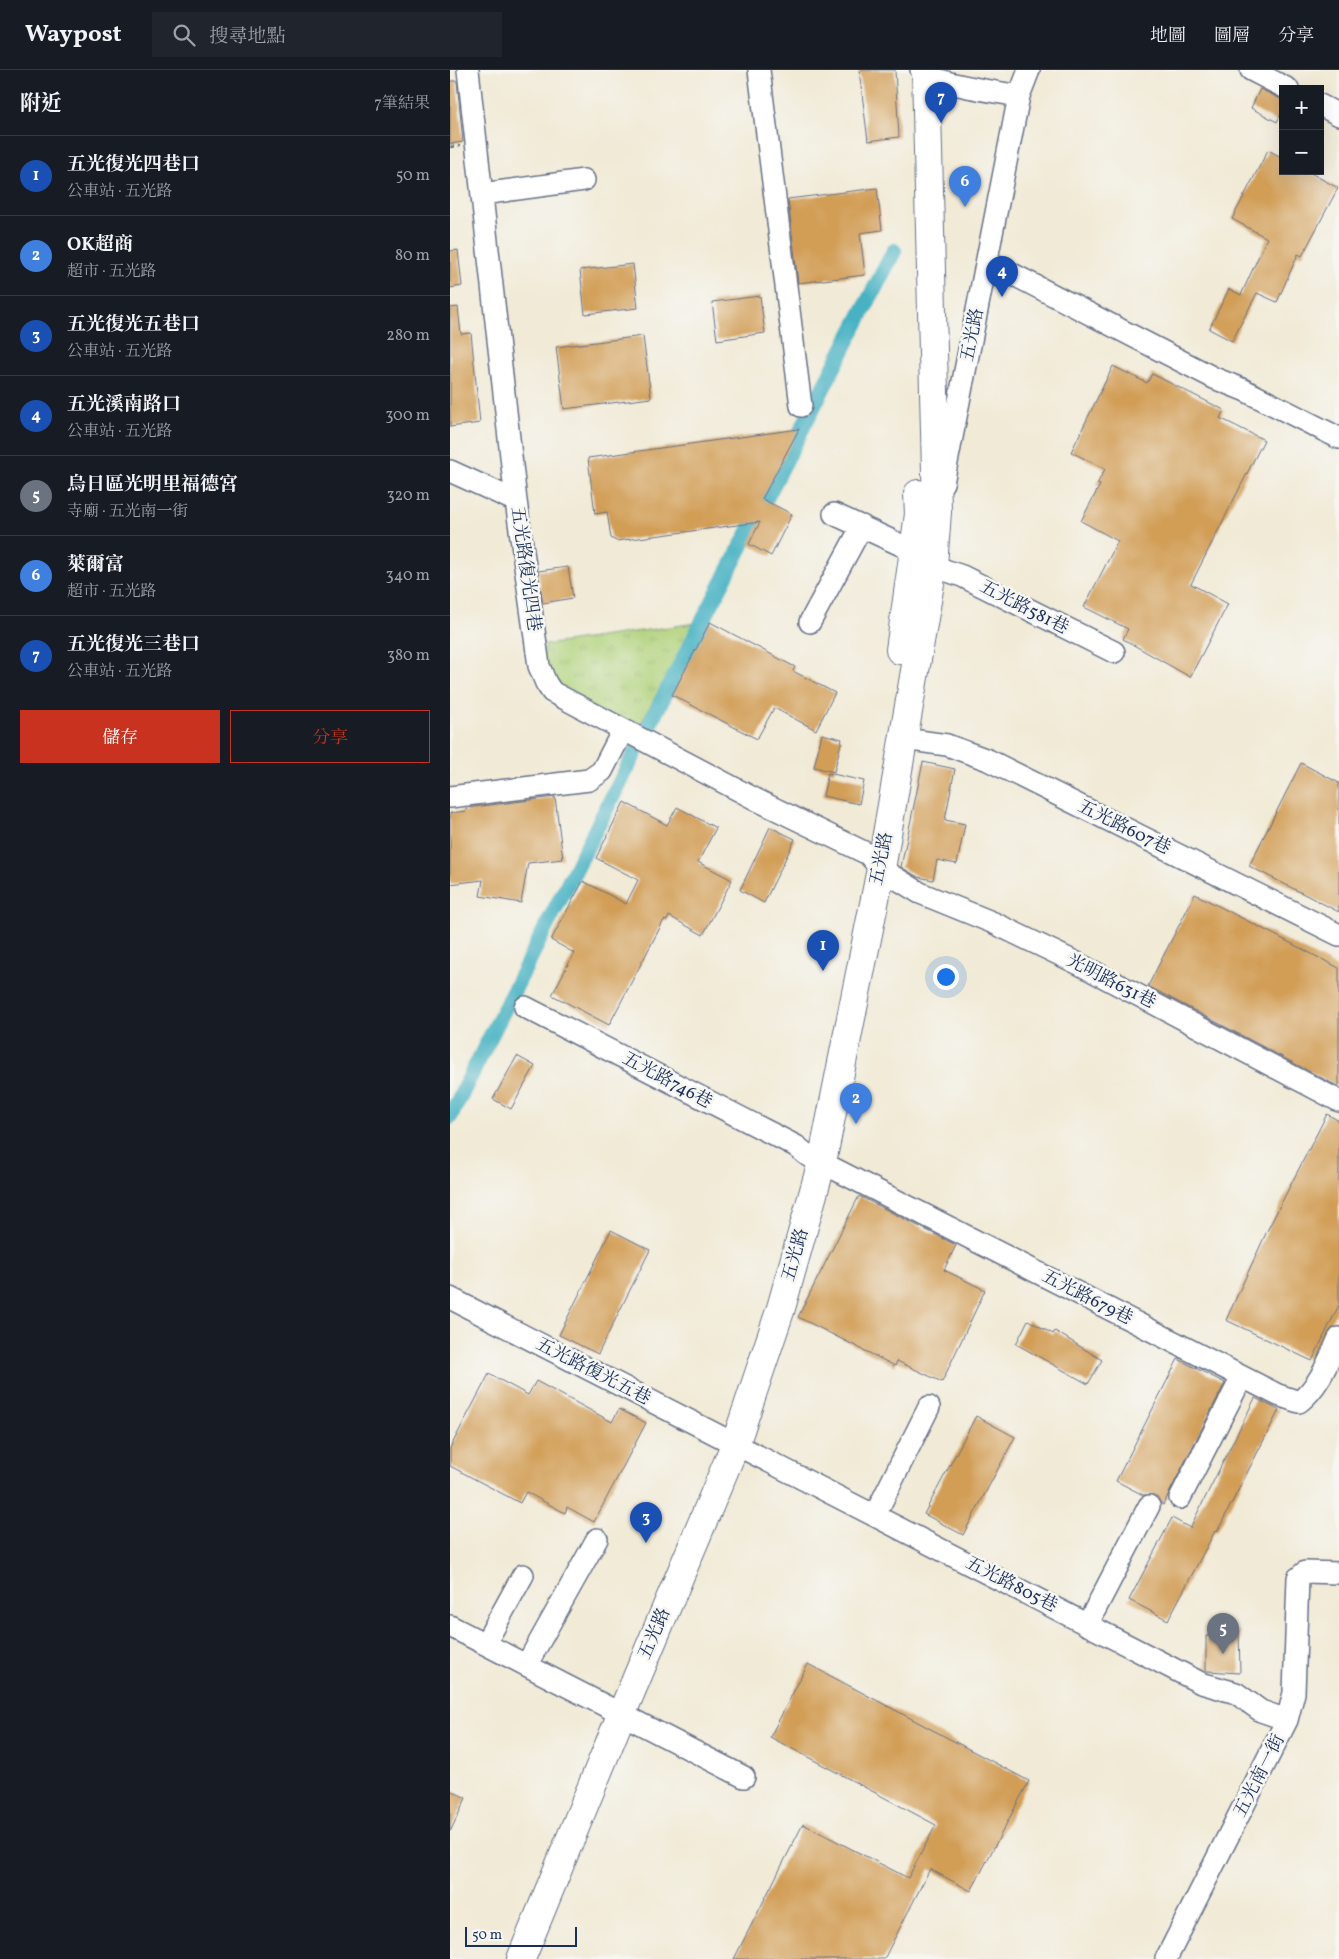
<!DOCTYPE html>
<html lang="zh-TW">
<meta charset="utf-8">
<style>
body{margin:0;font-family:Vollkorn,"Noto Serif TC",serif;background:#20242c;color:#f1f3f6}
.controls{position:absolute;right:15px;top:15px;display:grid;overflow:hidden;border-radius:0px;box-shadow:0 5px 20px #0002}
.controls button{width:45px;height:45px;display:grid;place-items:center;padding:0;border:0;border-bottom:1px solid #363941;background:#171b24;color:#f1f3f6;font:25px sans-serif}
.scale{position:absolute;left:15px;bottom:12px;width:112px;box-sizing:border-box;padding-left:5px;border:2px solid #1b2f5e;border-top:0;font-size:14px;line-height:18px;white-space:nowrap;color:#1b2f5e;-webkit-text-stroke:4px #f6f6f2;paint-order:stroke}
.you{position:absolute;left:495px;top:906px;width:18px;height:18px;margin:-12px;border:4px solid #fff;border-radius:50%;background:#1a73e8;box-shadow:0 0 0 8px #1a73e833}
.badge{display:grid;place-items:center;width:32px;height:32px;border-radius:50%;background:#c8321e;color:#fff;font-size:16px;font-weight:700}
.pin{position:absolute;translate:-50% -41px;filter:drop-shadow(0 1px 2px #0008)}
.pin::after{content:'';position:absolute;top:26px;width:18px;height:15px;background:inherit;clip-path:polygon(0 0,100% 0,50% 100%)}
.list{margin:0;padding:0;list-style:none}
h2{display:flex;justify-content:space-between;align-items:center;height:65px;margin:0;padding:0 20px;font-size:21px}
h2 small{font-size:16px;font-weight:400;color:#9ea1a6}
.list li{display:grid;grid-template-columns:32px 1fr auto;gap:15px;align-items:center;box-sizing:border-box;height:80px;padding:0 20px;border-top:1px solid #363941}
.list b{display:block;font-size:19px;white-space:nowrap}
.list p{margin:0;font-size:16px;white-space:nowrap;color:#9ea1a6}
.list em{font-size:16px;font-style:normal;color:#9ea1a6}
.actions{display:flex;gap:10px;padding:15px 20px}
.actions a{flex:1;padding:11px 0;border:1px solid #c8321e;border-radius:0px;text-align:center;font-size:18px;color:#c8321e}
.actions .main{background:#c8321e;color:#fff}
.icon{flex:none;width:28px;height:28px;fill:none;stroke:currentColor;stroke-width:2;stroke-linecap:round;stroke-linejoin:round}
.map{position:relative;flex:none;width:889px;height:1889px;overflow:hidden}
header{display:flex;align-items:center;gap:30px;box-sizing:border-box;height:70px;padding:0 25px;background:#171b24;border-bottom:1px solid #363941}
header strong{font-size:24px}
nav{display:flex;gap:28px;margin-inline-start:auto;font-size:18px}
.search{width:350px;height:45px;background:#20242c;display:flex;align-items:center;gap:12px;box-sizing:border-box;padding:0 18px;border-radius:0px;color:#9ea1a6;font-size:19px}
main{display:flex}
aside{flex:1;background:#171b24}
.map>svg:first-child{display:block}
</style>
<header>
<strong>Waypost</strong>
<div class="search"><svg class="icon" aria-label="search" viewBox="0 0 24 24"><circle cx="10" cy="10" r="6"/><path d="M15 15l6 6"/></svg>搜尋地點</div>
<nav><a>地圖</a><a>圖層</a><a>分享</a></nav>
</header>
<main>
<aside>
<h2>附近<small>7筆結果</small></h2>
<ul class="list">
<li><span class="badge" style="background:#1a4fb4">1</span><div><b>五光復光四巷口</b><p>公車站 · 五光路</p></div><em>50 m</em></li>
<li><span class="badge" style="background:#3f7fe0">2</span><div><b>OK超商</b><p>超市 · 五光路</p></div><em>80 m</em></li>
<li><span class="badge" style="background:#1a4fb4">3</span><div><b>五光復光五巷口</b><p>公車站 · 五光路</p></div><em>280 m</em></li>
<li><span class="badge" style="background:#1a4fb4">4</span><div><b>五光溪南路口</b><p>公車站 · 五光路</p></div><em>300 m</em></li>
<li><span class="badge" style="background:#6b7280">5</span><div><b>烏日區光明里福德宮</b><p>寺廟 · 五光南一街</p></div><em>320 m</em></li>
<li><span class="badge" style="background:#3f7fe0">6</span><div><b>萊爾富</b><p>超市 · 五光路</p></div><em>340 m</em></li>
<li><span class="badge" style="background:#1a4fb4">7</span><div><b>五光復光三巷口</b><p>公車站 · 五光路</p></div><em>380 m</em></li>
</ul>
<div class="actions"><a class="main">儲存</a><a>分享</a></div>
</aside>
<div class="map">
<svg width="889" height="1889" viewBox="0 0 889 1889">
<defs>
<pattern id="grass-tufts" width="24" height="20" patternUnits="userSpaceOnUse" patternTransform="scale(1.25)"><rect width="24" height="20" fill="#b0d27a"/><path d="M3 7l-1-3M5 7V3M7 7l1-3M15 17l-1-3M17 17v-4M19 17l1-3" fill="none" stroke="#97b56c"/></pattern>
</defs>
<rect width="100%" height="100%" fill="#f6f6f2"/>
<filter id="ink" filterUnits="userSpaceOnUse"><feTurbulence type="fractalNoise" baseFrequency=".02" numOctaves="2"/><feDisplacementMap in="SourceGraphic" scale="10" xChannelSelector="R" yChannelSelector="G"/><feConvolveMatrix kernelMatrix="1 2 1 2 8 2 1 2 1" color-interpolation-filters="sRGB"/></filter>
<filter id="wash" filterUnits="userSpaceOnUse"><feTurbulence type="fractalNoise" baseFrequency=".0096" numOctaves="4" result="noise"/><feDisplacementMap in="SourceGraphic" scale="20" xChannelSelector="R" yChannelSelector="G"/><feGaussianBlur stdDeviation="1.12" result="paint"/><feColorMatrix in="noise" values="0 0 0 0 0 0 0 0 0 0 0 0 0 0 0 0 0 1.4 0 .05"/><feComposite in="paint" operator="in"/></filter>
<g filter="url(#wash)">
<rect width="100%" height="100%" fill="#f1ead6"/>
<path fill="url(#grass-tufts)" stroke="#66806c" d="M246,553L188,658L119,628L92,593L95,575Z"/>
<g fill="none" stroke-linecap="round" stroke-linejoin="round">
<path stroke="#46b2c3" stroke-width="16" d="M0,1047C145,757 295,469 444,181"/>
</g>
<g id="blocks">
<path fill="#d29e57" d="M409,0H445L449,67L418,71Z
M0,11H7L13,72L0,74Z
M810,19L833,30V40L827,52L801,38Z
M818,80L833,88V101H857L888,118L852,186L848,184L827,232L807,223L782,271L759,259L779,219L791,225L817,168L782,149Z
M427,118L432,160L410,163L415,205L348,213L338,129Z
M8,180L12,216L0,218V181Z
M183,194L188,238L135,244L130,200Z
M310,226L315,263L267,270L262,232Z
M8,237L11,264L21,263L30,353L0,357V238Z
M193,266L201,328L114,339L106,277Z
M663,296L697,313L702,304L774,340L770,348L814,370L741,514L778,534L740,607L673,569L678,559L634,537L668,471L631,451L650,415L647,414L655,399L621,382Z
M349,359L312,429L342,444L321,486L299,474L310,452L166,471L161,468L157,442L145,444L138,388Z
M118,497L123,528L93,533L88,501Z
M260,552L345,597L343,601L385,623L366,660L324,638L307,669L222,625Z
M372,664L392,669L384,702L364,697Z
M473,692L505,699L495,750L515,754L507,794L487,790L483,810L468,807L451,797Z
M851,693L889,713V842L799,796Z
M378,703L414,711L409,734L373,726Z
M105,727L113,789L78,793L71,833L30,826L33,810L0,814V743L16,741V738Z
M174,732L217,755L227,737L266,758L248,792L282,810L253,865L219,846L217,851L214,850L159,955L102,925L124,883L101,870L133,811L176,834L188,810L146,788Z
M320,757L345,769L314,833L290,820Z
M745,824L889,898V1017L698,916Z
M67,986L85,996L61,1039L43,1029Z
M877,1044L889,1051V1235L862,1291L776,1250L818,1159Z
M409,1126L506,1175L494,1200L535,1220L492,1312L447,1291L445,1296L348,1247Z
M161,1160L200,1180L148,1284L109,1265Z
M578,1250L603,1264L605,1261L652,1290L638,1314L566,1274Z
M728,1289L775,1313L713,1435L704,1425H693L666,1411Z
M39,1304L78,1325L86,1311L162,1352L169,1339L196,1353L144,1452L117,1437L115,1443L76,1422L70,1433L0,1396V1378Z
M805,1328L829,1340L767,1462L765,1461L718,1550L679,1530L722,1448L740,1458Z
M526,1346L565,1367L513,1465L474,1444Z
M789,1561L790,1603L756,1601V1566Z
M358,1594L579,1711L521,1821L480,1799L434,1889H284L353,1754L458,1808L486,1755L320,1667Z
M0,1720L16,1728L0,1762Z"/>
</g>
</g>
<g filter="url(#ink)">
<use href="#blocks" fill-opacity="0" stroke="#667088" stroke-width="1"/>
<g fill="none" stroke-linecap="round" stroke-linejoin="round">
<defs>
<path id="minor" d="M18,0L66,431L89,596L96,613L102,622L307,730L418,784L431,799L470,823L544,853L629,894L889,1031
M309,0L351,336
M471,0C482,14 549,22 569,26
M801,0L838,19
M870,35L889,45
M32,124L134,110
M537,191L764,308L794,320L889,368
M0,401L66,431
M493,413L569,26L579,0
M384,444L464,481L483,496L512,506L664,582
M360,552L412,456
M454,669L497,675L538,690L889,865
M0,727L139,710L152,701L173,660
M75,937L346,1076L357,1085L828,1325L849,1332C869,1317 879,1290 889,1268
M0,1228L751,1613L786,1623L811,1641L837,1650
M730,1428L792,1307
M425,1445L479,1337
M637,1555L699,1436
M0,1556L294,1707
M35,1574L73,1505
M77,1594L147,1469
M716,1889L837,1650L844,1623L848,1508L855,1502L889,1503"/>
<path id="major" d="M450,580L469,444L468,424
M71,1889L172,1643L285,1375L331,1238L372,1092L431,799L483,496L487,442L476,0"/>
</defs>
<use href="#minor" stroke="#667088" stroke-width="24"/>
<use href="#major" stroke="#667088" stroke-width="30"/>
<path stroke="#667088" stroke-width="2.5" stroke-dasharray="4 4" stroke-linecap="butt" d="M0,77L10,76"/>
<use href="#minor" stroke="#fff" stroke-width="21"/>
<use href="#major" stroke="#fff" stroke-width="28"/>
</g>
</g>
<g text-anchor="middle" dominant-baseline="central" stroke-width="5" stroke-linejoin="round" paint-order="stroke">
<g font-size="18" fill="#1b2f5e" stroke="#f6f6f2">
<text transform="translate(523 265) rotate(-79)">五光路</text>
<text transform="translate(75 499) rotate(82)">五光路復光四巷</text>
<text transform="translate(574 538) rotate(27)">五光路581巷</text>
<text transform="translate(674 758) rotate(26)">五光路607巷</text>
<text transform="translate(432 789) rotate(-79)">五光路</text>
<text transform="translate(661 912) rotate(27)">光明路631巷</text>
<text transform="translate(217 1011) rotate(28)">五光路746巷</text>
<text transform="translate(346 1185) rotate(-74)">五光路</text>
<text transform="translate(637 1228) rotate(27)">五光路679巷</text>
<text transform="translate(143 1302) rotate(27)">五光路復光五巷</text>
<text transform="translate(561 1515) rotate(27)">五光路805巷</text>
<text transform="translate(205 1564) rotate(-67)">五光路</text>
<text transform="translate(810 1706) rotate(-63)">五光南一街</text>
</g>
</g>
</svg>
<div class="controls">
<button>+</button>
<button>−</button>
</div>
<div class="scale">50 m</div>
<div class="you"></div>
<div class="pin badge" style="left:373px;top:901px;background:#1a4fb4">1</div>
<div class="pin badge" style="left:406px;top:1054px;background:#3f7fe0">2</div>
<div class="pin badge" style="left:196px;top:1473px;background:#1a4fb4">3</div>
<div class="pin badge" style="left:552px;top:227px;background:#1a4fb4">4</div>
<div class="pin badge" style="left:773px;top:1584px;background:#6b7280">5</div>
<div class="pin badge" style="left:515px;top:137px;background:#3f7fe0">6</div>
<div class="pin badge" style="left:491px;top:53px;background:#1a4fb4">7</div>
</div>
</main>
